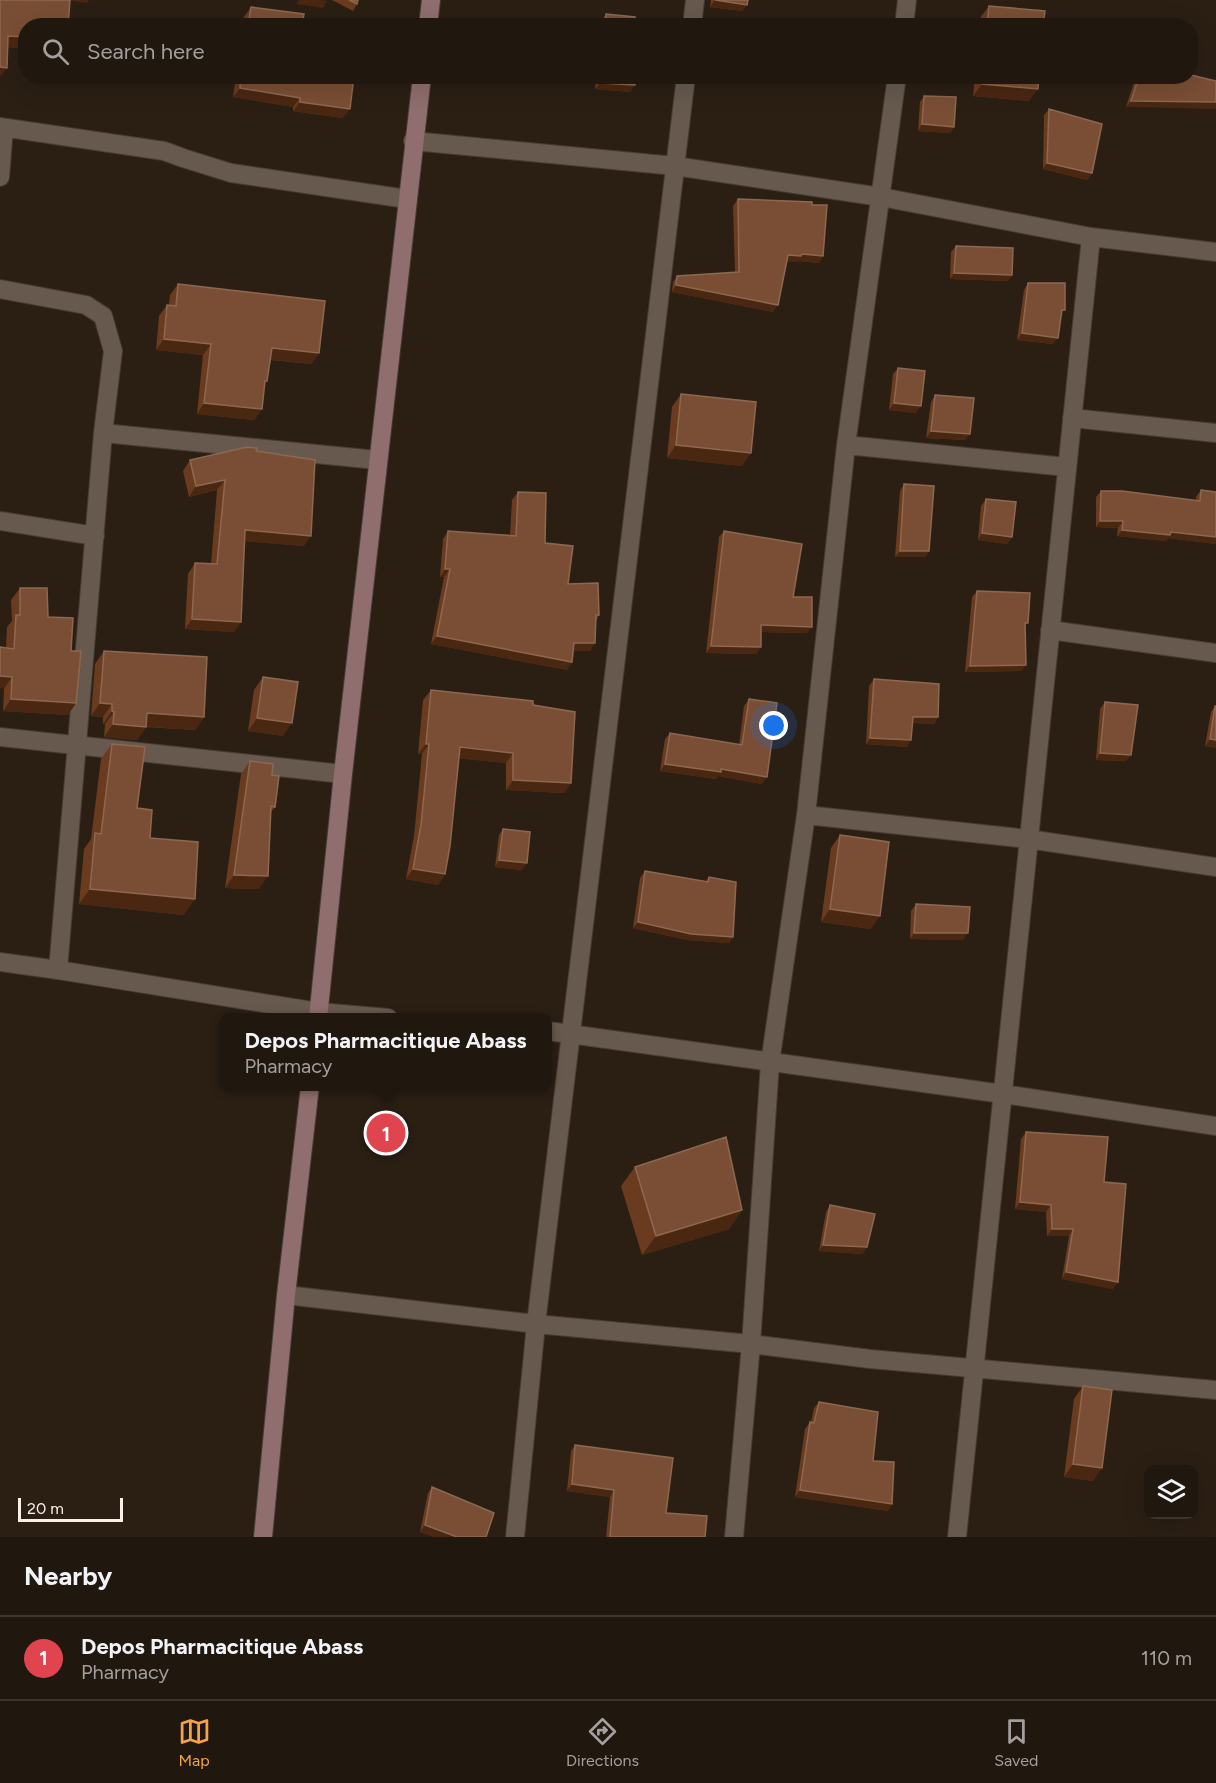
<!DOCTYPE html>
<style>
body{margin:0;font-family:Figtree,sans-serif;background:#282018;color:#f1f3f6}
.controls{position:absolute;right:18px;bottom:18px;display:grid;overflow:hidden;border-radius:12px;box-shadow:0 6px 24px #0002}
.controls button{width:54px;height:54px;display:grid;place-items:center;padding:0;border:0;border-bottom:2px solid #3d362f;background:#20170f;color:#f1f3f6;font:30px sans-serif}
.scale{position:absolute;left:18px;bottom:15px;width:105px;box-sizing:border-box;padding-left:6px;border:3px solid #f9f1e9;border-top:0;font-size:16px;line-height:21px;white-space:nowrap;color:#f9f1e9;-webkit-text-stroke:4px #2b1f14;paint-order:stroke}
.you{position:absolute;left:774px;top:726px;width:21px;height:21px;margin:-15px;border:4px solid #fff;border-radius:50%;background:#1a73e8;box-shadow:0 0 0 9px #1a73e833}
.badge{display:grid;place-items:center;width:39px;height:39px;border-radius:50%;background:#f6a247;color:#fff;font-size:20px;font-weight:700}
.pin{position:absolute;translate:-50% -50%;border:3px solid #fff;box-shadow:0 2px 6px #0006}
.popup{position:absolute;left:219px;top:1013px;width:333px;height:78px;box-sizing:border-box;display:grid;place-content:center;border-radius:12px;background:#20170f;filter:drop-shadow(0 2px 4px #0005);font-size:20px;white-space:nowrap;color:#a29f9e}
.popup b{font-size:22px;color:#f1f3f6}
.popup::after{content:'';position:absolute;left:50%;top:100%;margin-left:-12px;border:12px solid transparent;border-top-color:#20170f}
.list{margin:0;padding:0;list-style:none}
h2{display:flex;justify-content:space-between;align-items:center;height:78px;margin:0;padding:0 24px;font-size:26px}
h2 small{font-size:20px;font-weight:400;color:#a29f9e}
.list li{display:grid;grid-template-columns:39px 1fr auto;gap:18px;align-items:center;box-sizing:border-box;height:84px;padding:0 24px;border-top:2px solid #3d362f}
.list b{display:block;font-size:22px;white-space:nowrap}
.list p{margin:0;font-size:20px;white-space:nowrap;color:#a29f9e}
.list em{font-size:20px;font-style:normal;color:#a29f9e}
.icon{flex:none;width:33px;height:33px;fill:none;stroke:currentColor;stroke-width:2;stroke-linecap:round;stroke-linejoin:round}
.map{position:relative;flex:none;width:1216px;height:1537px;overflow:hidden}
.search{position:absolute;background:#20170f;box-shadow:0 6px 24px #0002;left:18px;right:18px;top:18px;height:66px;display:flex;align-items:center;gap:15px;box-sizing:border-box;padding:0 21px;border-radius:24px;color:#a29f9e;font-size:22px}
.sheet{height:162px;background:#20170f}
nav{display:flex;justify-content:space-around;align-items:center;box-sizing:border-box;height:84px;border-top:2px solid #3d362f;background:#20170f;font-size:16px;color:#a29f9e}
nav a{display:grid;justify-items:center;gap:3px}
nav .on{color:#f6a247}
.map>svg:first-child{display:block}
</style>
<div class="map">
<svg width="1216" height="1537" viewBox="0 0 1216 1537">
<rect width="100%" height="100%" fill="#2b1f14"/>
<g fill="none" stroke-linecap="round" stroke-linejoin="round">
<defs>
<path id="street" d="M692,26L695,0
M904,26L907,0
M0,127L164,151L183,158L231,173L407,199
M413,141L675,166L881,197L1091,237L1216,252
M0,177L4,128
M0,289L86,305L103,316L113,351L103,433L58,970
M1072,418L1216,433
M103,433L377,460
M846,445L1067,467
M0,521L95,536
M1050,630L1216,653
M0,737L343,774
M806,815L1028,839L1216,867
M0,962L58,970L319,1012L388,1018
M548,1031L1003,1094L1216,1126
M286,1295L536,1324L751,1344L870,1359L1216,1390
M515,1537L536,1324L686,76
M734,1537L751,1344L770,1063L806,815L846,445L897,76
M957,1537L1091,237"/>
<path id="secondary" d="M428,26L431,0
M318,1018L343,774L422,76
M263,1537L286,1295L310,1086"/>
</defs>
<use href="#street" stroke="#463c35" stroke-width="20"/>
<use href="#secondary" stroke="#463c35" stroke-width="20"/>
<use href="#street" stroke="#67594d" stroke-width="18"/>
<use href="#secondary" stroke="#8f6e6d" stroke-width="18"/>
</g>
<path fill="#6a3b1e" d="M332,0H358L357,4L353,11Z
M711,0H748L747,5L742,11L710,7Z
M989,6L1043,26H979L980,18Z
M251,7L302,26H243L244,17Z
M606,14L634,26H601V21Z
M236,76H354L343,118L293,111V107L233,97Z
M596,76H635L630,92L595,89Z
M975,76H1039L1029,101L973,96Z
M1136,76H1191L1126,107Z
M924,96L954,127L950,133L918,131L920,102Z
M1049,109L1092,173L1087,180L1043,169L1044,115Z
M738,199L812,205L823,256L819,263L798,261L797,262H786L773,312L672,292L673,282L677,276L735,272L733,206Z
M956,246L1012,275L1008,281L950,279L951,252Z
M1028,283L1061,315L1053,344L1017,340L1024,290Z
M178,284L319,353L311,364L271,360L264,386L262,409L254,420L197,414L203,355L156,350L159,316L167,305H169L170,295Z
M898,368L916,413L889,410L893,374Z
M681,394L742,466L667,458L672,407Z
M935,395L965,440L926,438L931,402Z
M256,451L304,546L245,541L241,622L234,632L185,629L188,574L195,563L211,564L217,490L189,497L183,471L190,460Z
M904,484L929,551L925,557H895L900,491Z
M1201,490L1216,492V544L1168,538L1166,541L1117,536L1118,528L1096,527V497L1101,491L1196,500V497Z
M518,492L568,584L599,615L596,621L590,651H573L572,662L567,670L431,644L444,577H440L443,539L448,531L510,535L512,500Z
M986,499L1012,537L1007,544L978,540L981,506Z
M724,531L793,597L807,633L761,632V647L756,654L706,653L719,537Z
M20,588L48,617L71,651L76,703L68,715L3,711L7,627L12,621L11,600Z
M977,591L1025,628L1026,665L1021,671L965,672L972,597Z
M104,651L204,717L195,730L146,727L137,740L104,737L105,724H103V717L91,716L95,664Z
M263,677L283,736L248,731L254,690Z
M874,679L938,717L934,724L912,723L907,747L866,744L869,686Z
M431,690L533,705L571,783L564,793L506,790V763L459,758L445,874L438,885L406,879L414,836L422,754H418L423,700Z
M749,699L762,784L718,776L716,779L660,771L665,739L670,733L739,745L744,706Z
M1105,702L1126,761L1096,760L1100,709Z
M1215,706H1216V748L1205,746L1211,712Z
M112,744L137,808L184,915L79,904L84,849L91,839L101,759Z
M250,761L272,775L275,807L271,812L259,889L225,888L241,774Z
M503,829L522,870L495,867L499,835Z
M840,835L871,929L821,922L831,848Z
M645,871L706,881L709,877L733,937L729,943L687,940L633,928L640,878Z
M916,904L963,940L910,939L911,911Z
M1026,1132L1104,1182L1113,1289L1062,1279L1069,1236H1047L1046,1212L1015,1209L1021,1139Z
M635,1167L742,1210L729,1229L642,1255L621,1186Z
M830,1205L867,1247L862,1254L819,1251L826,1212Z
M1083,1386L1093,1481L1064,1477L1074,1399Z
M819,1402L873,1461L888,1511L795,1497L805,1429L810,1422H811L814,1408Z
M575,1445L666,1513L705,1537H606L610,1497L567,1491L571,1451Z
M432,1487L486,1537H435L420,1532L428,1493Z"/>
<path fill="#4a2711" d="M66,0H89L87,3Z
M299,0H321L327,1L323,8L296,4Z
M715,0L747,5L742,11L710,7Z
M8,36L26,37V49L1,47Z
M0,67L7,68L0,77Z
M600,83L635,85L630,92L595,89Z
M982,84L1038,89L1029,101L973,96Z
M240,88L300,98L293,107L233,97Z
M1131,101L1216,102V109L1126,107Z
M300,102L350,109L343,118L293,111Z
M922,124L954,127L950,133L918,131Z
M1047,163L1092,173L1087,180L1043,169Z
M802,254L823,256L819,263L798,261L797,262H783L788,255Z
M954,273L1012,275L1008,281L950,279Z
M676,285L778,305L773,312L672,292Z
M1022,333L1058,338L1053,344L1017,340Z
M164,339L211,344L203,355L156,350Z
M272,348L319,353L311,364L265,359Z
M204,403L262,409L254,420L197,414Z
M894,403L921,406L916,413L889,410Z
M931,431L970,434L965,440L926,438Z
M676,445L751,453L742,466L667,458Z
M225,480L217,490L189,497L196,486Z
M1100,521H1123L1118,528L1096,527Z
M245,530L311,536L304,546L238,541Z
M1122,530L1171,532L1216,537V544L1168,538L1166,541L1117,536Z
M982,533L1012,537L1007,544L978,540Z
M900,551H929L925,557H895Z
M445,569H450L444,577H440Z
M192,619L241,622L234,632L185,629Z
M761,625L812,627L807,633L757,632Z
M437,636L572,662L567,670L431,644Z
M574,643H595L590,651H568Z
M711,646L761,647L756,654L706,653Z
M1026,665L1021,671L965,672L970,666Z
M0,676L12,677L4,689L0,688Z
M11,699L76,703L68,715L3,711Z
M100,703L112,704L103,717L91,716Z
M112,711L114,712L105,724H103Z
M147,713L204,717L195,730L138,726Z
M913,717H938L934,724L908,723Z
M257,718L292,723L283,736L248,731Z
M113,724L146,727L137,740L104,737Z
M870,738L911,740L907,747L866,744Z
M1210,739L1216,740V748L1205,746Z
M426,744H429L422,754H418Z
M460,747L513,753L506,763L453,758Z
M1100,753L1131,755L1126,761L1096,760Z
M665,764L721,769L767,777L762,784L718,776L716,779L660,771Z
M513,780L571,783L564,793L506,790Z
M499,860L527,863L522,870L495,867Z
M413,869L445,874L438,885L406,879Z
M234,875L268,876L259,889L225,888Z
M90,889L195,899L184,915L79,904Z
M830,909L880,916L871,929L821,922Z
M638,922L733,937L729,943L687,940L633,928Z
M914,933H968L963,940L910,939Z
M1020,1202L1051,1205L1046,1212L1015,1209Z
M742,1210L729,1229L642,1255L656,1236Z
M1052,1229H1073L1069,1236H1047Z
M823,1245L867,1247L862,1254L819,1251Z
M1066,1272L1118,1282L1113,1289L1062,1279Z
M1073,1464L1102,1468L1093,1481L1064,1477Z
M572,1484L614,1490L610,1497L567,1491Z
M800,1490L892,1504L888,1511L795,1497Z
M425,1525L457,1537H435L420,1532Z"/>
<path fill="#794e34" stroke="#8d6850" stroke-width="1.5" d="M0,0H70L68,26H26V37L8,36L7,68L0,67Z
M349,0H358L357,4Z
M715,0H748L747,5Z
M989,6L1045,11L1043,26H987Z
M251,7L304,14L302,26H248Z
M606,14L635,17L634,26H605Z
M1191,75L1216,81V102L1131,101L1139,76H1191Z
M241,76H354L350,109L300,102V98L240,88Z
M600,76H635V85L600,83Z
M982,76H1039L1038,89L982,84Z
M924,96L956,97L954,127L922,124Z
M1049,109L1102,124L1092,173L1047,163Z
M738,199L812,202V205H827L823,256L802,254L801,256L788,255L778,305L676,285L677,276L739,272Z
M956,246L1013,248L1012,275L954,273Z
M1028,283H1065V310H1062L1058,338L1022,333Z
M178,284L325,301L319,353L272,348L267,381H265L262,409L204,403L211,344L164,339L167,305L176,306Z
M898,368L925,371L921,406L894,403Z
M681,394L756,402L751,453L676,445Z
M935,395L974,398L970,434L931,431Z
M247,447L257,448L256,451L315,460L311,536L245,530L241,622L192,619L195,563L217,564L225,480L196,486L190,460Z
M904,484L934,486L929,551H900Z
M1201,490L1216,492V537L1171,532L1170,535L1122,530L1123,521H1100L1101,491H1122L1200,501Z
M518,492L546,493L545,543L573,546L568,584L598,583L599,615H596L595,643H574L572,662L437,636L450,569H445L448,531L516,536Z
M986,499L1016,502L1012,537L982,533Z
M724,531L802,544L793,597H812V627L761,625V647L711,646Z
M20,588H47L48,617L73,618L71,651H81L76,703L11,699L12,677L0,676V647L14,649L16,615H20Z
M977,591L1030,593L1028,623H1025L1026,665L970,666Z
M104,651L207,657L204,717L147,713L146,727L113,724L114,712L112,711V704L100,703Z
M263,677L298,682L292,723L257,718Z
M874,679L939,684L938,717H913L911,740L870,738Z
M431,690L533,701V705L575,712L571,783L513,780V753L460,747L450,846L445,874L413,869L421,825L429,744H426Z
M749,699L777,703L767,777L721,769V772L665,764L670,733L742,745Z
M1105,702L1138,705L1131,755L1100,753Z
M1215,706H1216V740L1210,739Z
M112,744L145,747L137,808L152,810L150,838L198,842L195,899L90,889L95,833L101,834Z
M250,761L273,764L272,775L279,776L275,807L271,806L268,876L234,875Z
M503,829L530,832L527,863L499,860Z
M840,835L889,842L880,916L830,909Z
M645,871L708,882L709,877L736,882L733,937L691,934L638,922Z
M916,904L970,907L968,933H914Z
M1026,1132L1108,1137L1104,1182L1126,1184L1118,1282L1066,1272L1073,1229H1052L1051,1205L1020,1202Z
M726,1137L742,1210L656,1236L635,1167Z
M830,1205L875,1214L867,1247L823,1245Z
M1083,1386L1112,1390L1102,1468L1073,1464Z
M819,1402L878,1412L873,1461L894,1462L892,1504L800,1490L810,1422L814,1423Z
M575,1445L673,1458L666,1513L707,1516L705,1537H610L614,1490L572,1484Z
M432,1487L494,1513L486,1537H457L425,1525Z"/>
</svg>
<div class="controls">
<button><svg class="icon" aria-label="layers" viewBox="0 0 24 24"><path d="M12 4l9 5-9 5-9-5zM3 14l9 5 9-5"/></svg></button>
</div>
<div class="scale">20 m</div>
<div class="you"></div>
<div class="pin badge" style="left:386px;top:1133px;background:#e0444e">1</div>
<div class="popup"><b>Depos Pharmacitique Abass</b>Pharmacy</div>
<div class="search"><svg class="icon" aria-label="search" viewBox="0 0 24 24"><circle cx="10" cy="10" r="6"/><path d="M15 15l6 6"/></svg>Search here</div>
</div>
<section class="sheet">
<h2>Nearby<small></small></h2>
<ul class="list">
<li><span class="badge" style="background:#e0444e">1</span><div><b>Depos Pharmacitique Abass</b><p>Pharmacy</p></div><em>110 m</em></li>
</ul>
</section>
<nav>
<a class="on"><svg class="icon" aria-label="map" viewBox="0 0 24 24"><path d="M3 6l6-2 6 2 6-2v14l-6 2-6-2-6 2zM9 4v14M15 6v14"/></svg>Map</a>
<a><svg class="icon" aria-label="directions" viewBox="0 0 24 24"><path d="M12 3l9 9-9 9-9-9zM9 14v-3h6M13 9l2 2-2 2"/></svg>Directions</a>
<a><svg class="icon" aria-label="saved" viewBox="0 0 24 24"><path d="M7 4h10v16l-5-4-5 4z"/></svg>Saved</a>
</nav>
